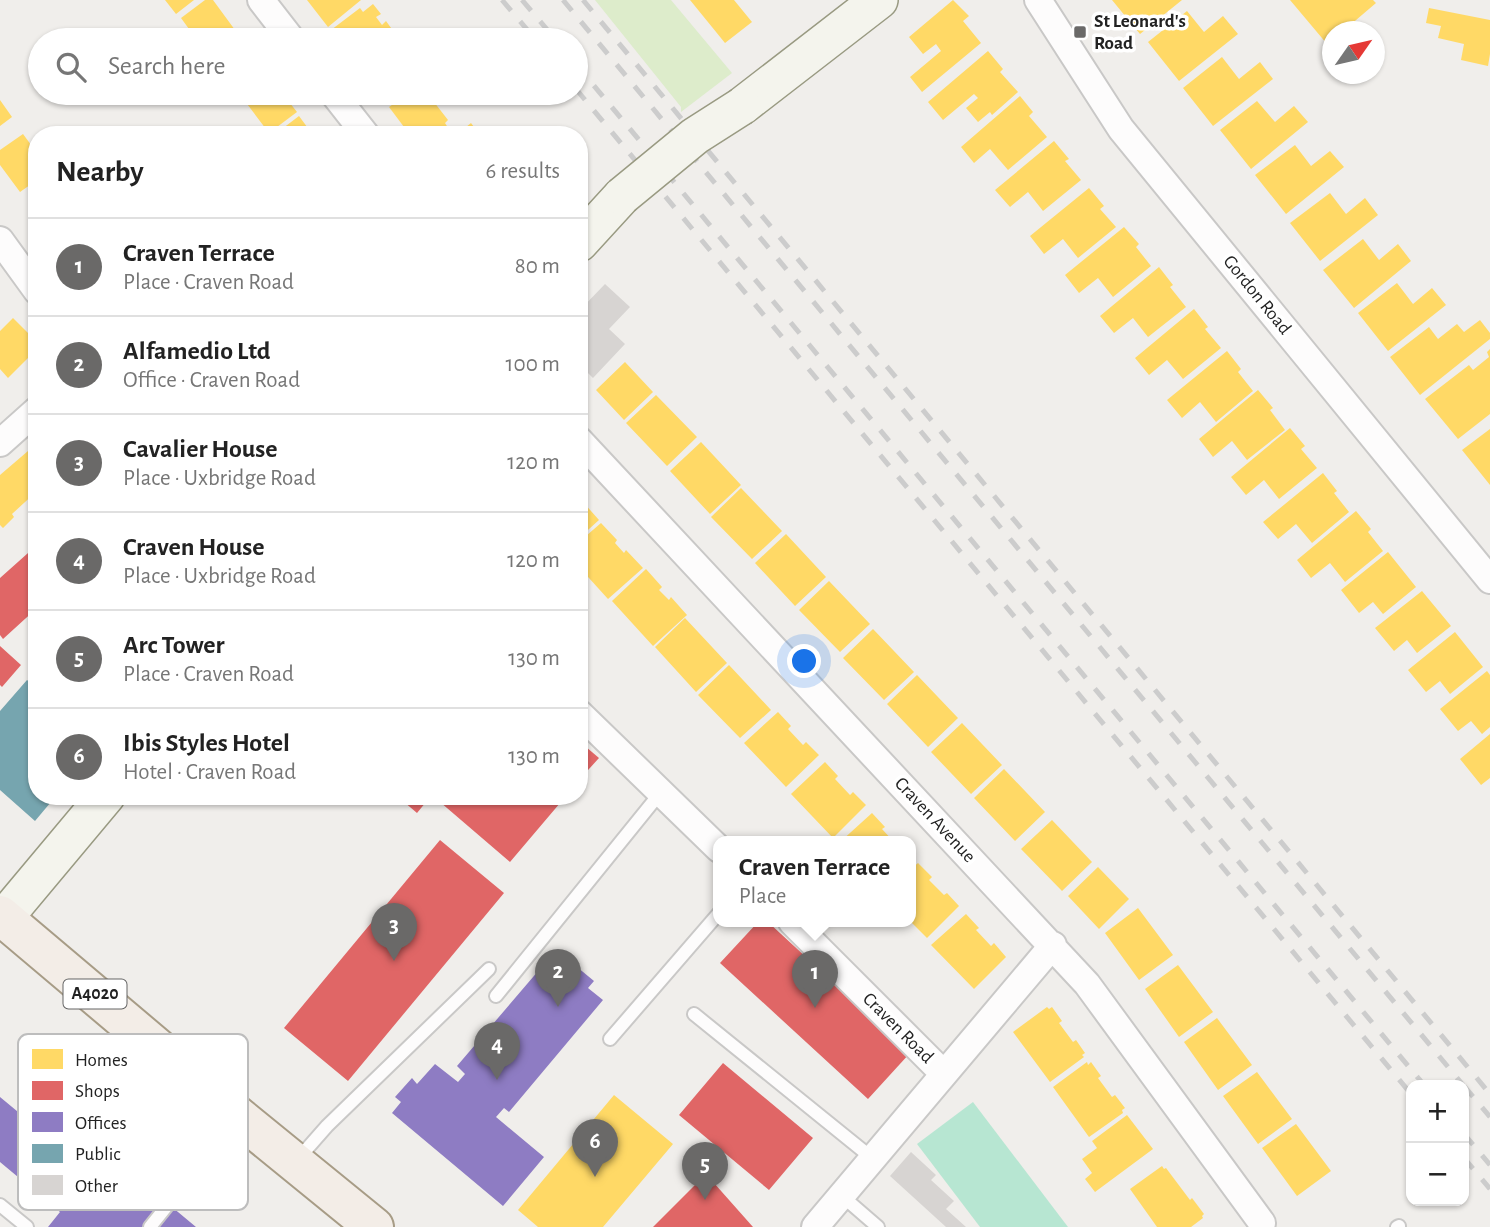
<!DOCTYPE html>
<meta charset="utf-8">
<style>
body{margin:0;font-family:"Alegreya Sans",sans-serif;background:#f6f6f6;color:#222}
.controls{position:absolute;right:21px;bottom:21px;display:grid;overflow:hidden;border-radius:14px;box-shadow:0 2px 5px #0004}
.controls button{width:63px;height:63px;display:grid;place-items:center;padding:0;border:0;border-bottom:2px solid #e0e0e0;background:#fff;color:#222;font:35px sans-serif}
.compass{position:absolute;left:1322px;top:21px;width:63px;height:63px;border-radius:50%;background:#fff;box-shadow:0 2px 5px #0004;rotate:56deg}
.you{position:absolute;left:805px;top:662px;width:24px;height:24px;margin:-18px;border:5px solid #fff;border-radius:50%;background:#1a73e8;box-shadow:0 0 0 10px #1a73e833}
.badge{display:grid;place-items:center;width:46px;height:46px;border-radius:50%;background:#6a6968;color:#fff;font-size:23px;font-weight:700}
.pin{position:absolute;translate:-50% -58px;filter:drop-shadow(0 2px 4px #0008)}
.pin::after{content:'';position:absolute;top:37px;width:24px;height:21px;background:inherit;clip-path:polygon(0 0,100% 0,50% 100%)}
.popup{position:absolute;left:713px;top:836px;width:203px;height:91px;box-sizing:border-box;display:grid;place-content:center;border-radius:14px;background:#fff;filter:drop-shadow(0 2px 5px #0005);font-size:23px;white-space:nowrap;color:#767676}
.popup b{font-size:26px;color:#222}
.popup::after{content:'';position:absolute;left:50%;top:100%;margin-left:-14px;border:14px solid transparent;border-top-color:#fff}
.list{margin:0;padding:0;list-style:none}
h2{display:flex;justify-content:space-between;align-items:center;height:91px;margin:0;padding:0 28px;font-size:30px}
h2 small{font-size:23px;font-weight:400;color:#767676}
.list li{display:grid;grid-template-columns:46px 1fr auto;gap:21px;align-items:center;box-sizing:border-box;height:98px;padding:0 28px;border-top:2px solid #e0e0e0}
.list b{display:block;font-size:26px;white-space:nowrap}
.list p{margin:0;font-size:23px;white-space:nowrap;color:#767676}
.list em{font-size:23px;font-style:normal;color:#767676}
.icon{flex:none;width:38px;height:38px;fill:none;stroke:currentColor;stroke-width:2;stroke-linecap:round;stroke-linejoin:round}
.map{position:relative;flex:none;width:1490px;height:1227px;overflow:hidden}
.search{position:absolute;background:#fff;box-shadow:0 2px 5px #0004;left:28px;top:28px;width:560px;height:77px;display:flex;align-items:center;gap:18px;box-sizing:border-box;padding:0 24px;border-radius:38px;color:#767676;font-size:26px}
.panel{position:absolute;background:#fff;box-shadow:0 2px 5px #0004;left:28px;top:126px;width:560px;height:679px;border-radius:28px}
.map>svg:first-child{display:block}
</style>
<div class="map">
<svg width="1490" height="1227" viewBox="0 0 1490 1227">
<rect width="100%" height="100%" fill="#f0eeeb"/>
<path fill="#ddeccb" d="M595,0H671L732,73L681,112V107Z"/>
<path fill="#b7e6d2" d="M973,1102L1068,1227H980L917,1144Z"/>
<path fill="#ffd966" d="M165,0H194L176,14Z
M205,0H213L235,30L222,40H197L181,18Z
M307,0H361L328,27Z
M690,0H734L752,22L725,43Z
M953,0L969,16L963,21L981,43L922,92L910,77L941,51L936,44L923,54L909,37Z
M1112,0H1182L1140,34Z
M1290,0H1373L1376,3L1342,32H1332V39L1327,44Z
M373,4L381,14L376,17L382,25L386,21L394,32L383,40H338L331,30L360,8L363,12Z
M1429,8L1490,20V54L1488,66L1461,60L1464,44L1438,38L1441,26L1426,23Z
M1187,11L1204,32L1223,16L1238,34L1179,81L1148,42Z
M988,51L1003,69L1000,72L1018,92L992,115L990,112L978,122L966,108L978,98L974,94L943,120L928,102Z
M1222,57L1239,79L1260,62L1273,79L1213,126L1183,88Z
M245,93H282L297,112L269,133L241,96Z
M377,93H401L386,104Z
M409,93H427L448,120L445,123L452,134L410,135L389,107Z
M1020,96L1033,112L1029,116L1047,137L1008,170L990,149L974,163L961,147Z
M0,100L12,117L0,126Z
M1257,101L1275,122L1294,106L1308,122L1251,169L1220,130Z
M299,116L313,135H274Z
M471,123L480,135H456Z
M23,134L37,153V180L20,192L0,165V150Z
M1054,141L1069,159L1065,161L1081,180L1043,211L1028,192L1010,207L995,190Z
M1295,145L1311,166L1330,151L1344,167L1286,214L1255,175Z
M1089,188L1104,206L1100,209L1116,227L1078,258L1063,239L1044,254L1030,236Z
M1330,193L1346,214L1365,198L1378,215L1320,261L1290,223Z
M1124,227L1139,244L1136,247L1151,266L1113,297L1098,278L1079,293L1065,275Z
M1363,239L1379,260L1398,244L1411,261L1354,308L1323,270Z
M1159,267L1173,285L1170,287L1186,307L1148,337L1133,318L1114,333L1100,316Z
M1397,283L1413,304L1432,288L1446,305L1388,351L1358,313Z
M1194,309L1208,327L1205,329L1221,348L1183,379L1167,360L1149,375L1135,358Z
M13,318L37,342V349L8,378L0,369V331Z
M1480,320L1490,333V339L1420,395L1390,357L1429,327L1438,339L1457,324L1464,332Z
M1490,349V414L1458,439L1425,399L1469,365L1473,370L1489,357L1487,352Z
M1227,351L1241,369L1238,372L1253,391L1216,422L1200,402L1182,418L1167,400Z
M625,362L653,392L624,420L596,390Z
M1258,390L1273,408L1270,410L1285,430L1247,460L1232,441L1213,457L1199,439Z
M656,395L697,437L667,466L626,423Z
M1290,428L1305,446L1301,449L1317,468L1279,499L1264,480L1246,495L1231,477Z
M1490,429V485L1462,450Z
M701,442L741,485L710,514L670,471Z
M35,445L37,448V491L12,514L14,517L3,528L0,525V475Z
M1323,473L1337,491L1334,493L1349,512L1312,543L1296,524L1278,539L1263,522Z
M741,488L782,531L752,559L711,517Z
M583,502L599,520L579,538V506Z
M1356,511L1371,529L1368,532L1383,551L1345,582L1330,563L1311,578L1297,560Z
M601,523L617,540L615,543L624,553L626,550L643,568L608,599L579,567V542Z
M786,534L826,577L795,606L755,563Z
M1388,552L1416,587L1383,614L1373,602L1359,613L1341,590Z
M646,569L662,587L659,590L669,600L671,597L687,615L653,646L612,601Z
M829,581L870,624L840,652L799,610Z
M1422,591L1451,626L1417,653L1407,640L1394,651L1375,628Z
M685,618L727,663L696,692L655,647Z
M873,629L914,672L884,700L843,658Z
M1455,632L1483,667L1450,694L1440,681L1426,692L1408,670Z
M729,665L771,710L740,738L698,695Z
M1487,671L1490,675V727L1482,734L1471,721L1458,731L1440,709Z
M917,675L958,718L928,747L887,704Z
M778,712L791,726L788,729L803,745L806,742L819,755L786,787L744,743Z
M962,723L1002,765L971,794L931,752Z
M1490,734V778L1481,785L1460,759Z
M825,762L838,776L835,779L850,795L853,792L866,805L833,838L791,794Z
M1004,769L1045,812L1015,841L974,798Z
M872,813L885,827L882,829L894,842H840Z
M1052,820L1092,862L1062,891L1021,849Z
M918,863L932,877L929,880L944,895L947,893L959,906L927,938L911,922V869Z
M1098,867L1129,899L1099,929L1068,896Z
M1138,908L1173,955L1139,980L1105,933Z
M966,914L979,928L976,930L991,946L994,943L1006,957L974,989L931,945Z
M1178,965L1213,1012L1179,1037L1145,989Z
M1047,1007L1049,1009L1052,1007L1062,1021L1059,1023L1073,1042L1076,1040L1085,1053L1082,1055L1084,1057L1050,1082L1013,1032Z
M1217,1018L1252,1065L1218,1090L1184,1042Z
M1087,1062L1088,1065L1091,1062L1101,1076L1098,1078L1112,1097L1115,1095L1125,1108L1122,1110L1123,1113L1089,1137L1053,1087Z
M1257,1072L1292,1119L1258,1144L1223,1096Z
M614,1095L673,1144L603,1227H538L518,1210Z
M1127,1115L1153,1149L1095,1192L1085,1179L1092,1173L1082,1159L1097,1148L1092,1141Z
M1296,1124L1331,1171L1297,1196L1262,1148Z
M1162,1166L1164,1169L1166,1168L1190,1200L1192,1198L1204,1214L1202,1216L1203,1218L1191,1227H1157L1130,1189Z"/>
<path fill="#e06666" d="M37,545V608L3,639L0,635V578Z
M0,646L21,665L2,687L0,685Z
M579,741L599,758L579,780Z
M397,796H431L417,813Z
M433,796H566L510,862Z
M440,840L504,893L348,1081L284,1028Z
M758,922H768L910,1053L868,1099L720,963Z
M723,1063L813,1138L769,1190L679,1115Z
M706,1174L753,1227H653Z"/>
<path fill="#8e7cc3" d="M551,956L571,974L577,967L594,981L588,988L603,1000L509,1112L504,1108L496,1117L544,1157L503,1206L392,1113L401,1102L395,1097L412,1078L417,1084L435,1064L458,1082L465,1074L457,1066Z
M130,1082L154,1102L139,1121L183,1157L154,1192L196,1227H48L60,1212L0,1162V1097L70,1155Z"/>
<path fill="#76a5af" d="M27,680L37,688V796H56L35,821L0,790V711Z"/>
<path fill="#d7d4d2" d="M605,284L630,307L609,329L625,344L593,378L583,368L579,371V311Z
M911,1152L936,1175L931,1180L954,1201L946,1209L966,1227H946L890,1176Z"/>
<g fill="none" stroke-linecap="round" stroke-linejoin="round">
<defs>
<path id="lane" d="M496,996L661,792
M694,1014L872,1158
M610,1039L719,913
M298,1159L327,1126L489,969
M841,1195L878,1227
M0,1205L27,1227
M150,1227L236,1120
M1397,1227L1399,1226"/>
<path id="street" d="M261,0L292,40
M1038,0L1121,129L1490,580
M333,93L366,135
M0,240L37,291
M579,440L1087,984L1262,1223
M0,443L37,410
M579,713L719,849
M792,922L944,1074
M815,1227L1053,945"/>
<path id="secondary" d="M742,106L879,0
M579,243L622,196
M4,918L106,796"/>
<path id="primary" d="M0,915L239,1117L374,1227"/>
</defs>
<use href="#lane" stroke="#c9c8c7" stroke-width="16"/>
<use href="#street" stroke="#c9c8c7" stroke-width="30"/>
<use href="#secondary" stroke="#999a82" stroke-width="40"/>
<use href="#primary" stroke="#a79c86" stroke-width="42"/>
<use href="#lane" stroke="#fdfcfc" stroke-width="12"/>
<use href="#street" stroke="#fdfcfc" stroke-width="26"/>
<use href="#secondary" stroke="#f4f4ed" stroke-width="37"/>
<use href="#primary" stroke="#f3ede7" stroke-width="38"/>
<path stroke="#ccc" stroke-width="5" stroke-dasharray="14 14" stroke-linecap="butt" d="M502,0L536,40
M522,0L556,40
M563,0L1463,1085
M583,0L1490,1094
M576,64L1424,1085
M576,89L1411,1094
M1464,1086L1490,1117
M1464,1134L1490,1165
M1464,1158L1490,1189"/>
<defs>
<path id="secondary-bridge" d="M622,196L695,136L742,106"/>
</defs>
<use href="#secondary-bridge" stroke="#999a82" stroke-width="40" stroke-linecap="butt"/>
<use href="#secondary-bridge" stroke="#f4f4ed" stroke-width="37"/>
</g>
<rect fill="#6a6968" stroke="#fff" stroke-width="2.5" x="1073" y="25" width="14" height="14" rx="3.5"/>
<g text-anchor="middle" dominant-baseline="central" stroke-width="7" stroke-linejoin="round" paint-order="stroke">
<rect fill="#fff" stroke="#646464" stroke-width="2" x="63.5" y="979.5" width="63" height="29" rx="5"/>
<g font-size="18" font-weight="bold" fill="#222">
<text x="95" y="994">A4020</text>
</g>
<g font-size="19" font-weight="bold" fill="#222" stroke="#fff" text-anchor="start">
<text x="1094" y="21">St Leonard's<tspan x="1094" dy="22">Road</tspan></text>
</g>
<g font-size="19" fill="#222" stroke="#fff">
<text transform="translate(1257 295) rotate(51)">Gordon Road</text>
<text transform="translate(935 820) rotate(47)">Craven Avenue</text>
<text transform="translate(898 1028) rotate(45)">Craven Road</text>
</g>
</g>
<rect x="18" y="1034" width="230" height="176" rx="10" fill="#fff" stroke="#bdbdbd" stroke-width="2"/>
<rect x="32" y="1049" width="31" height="20" fill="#ffd966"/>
<rect x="32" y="1081" width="31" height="19" fill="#e06666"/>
<rect x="32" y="1112" width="31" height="20" fill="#8e7cc3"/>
<rect x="32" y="1144" width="31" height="19" fill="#76a5af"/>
<rect x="32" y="1175" width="31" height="20" fill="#d7d4d2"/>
<g font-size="19" fill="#222">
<text x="75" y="1066">Homes</text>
<text x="75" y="1097">Shops</text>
<text x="75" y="1129">Offices</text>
<text x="75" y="1160">Public</text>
<text x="75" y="1192">Other</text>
</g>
</svg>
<div class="controls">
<button>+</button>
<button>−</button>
</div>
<svg class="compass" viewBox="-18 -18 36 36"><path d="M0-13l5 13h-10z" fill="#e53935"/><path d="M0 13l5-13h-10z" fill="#767676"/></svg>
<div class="you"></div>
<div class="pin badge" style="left:815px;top:1008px">1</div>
<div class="popup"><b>Craven Terrace</b>Place</div>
<div class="pin badge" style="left:558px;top:1007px">2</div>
<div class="pin badge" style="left:394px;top:961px">3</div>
<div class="pin badge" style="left:497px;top:1080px">4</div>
<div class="pin badge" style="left:705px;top:1200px">5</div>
<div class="pin badge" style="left:595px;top:1177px">6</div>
<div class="search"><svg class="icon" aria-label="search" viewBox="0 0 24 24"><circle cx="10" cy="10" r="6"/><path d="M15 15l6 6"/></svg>Search here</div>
<section class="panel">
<h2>Nearby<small>6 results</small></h2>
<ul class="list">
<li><span class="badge">1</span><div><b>Craven Terrace</b><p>Place · Craven Road</p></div><em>80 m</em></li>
<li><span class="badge">2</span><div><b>Alfamedio Ltd</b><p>Office · Craven Road</p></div><em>100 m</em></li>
<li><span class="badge">3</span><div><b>Cavalier House</b><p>Place · Uxbridge Road</p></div><em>120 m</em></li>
<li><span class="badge">4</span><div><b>Craven House</b><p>Place · Uxbridge Road</p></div><em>120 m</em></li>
<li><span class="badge">5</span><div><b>Arc Tower</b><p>Place · Craven Road</p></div><em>130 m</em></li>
<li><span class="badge">6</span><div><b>Ibis Styles Hotel</b><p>Hotel · Craven Road</p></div><em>130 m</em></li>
</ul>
</section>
</div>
